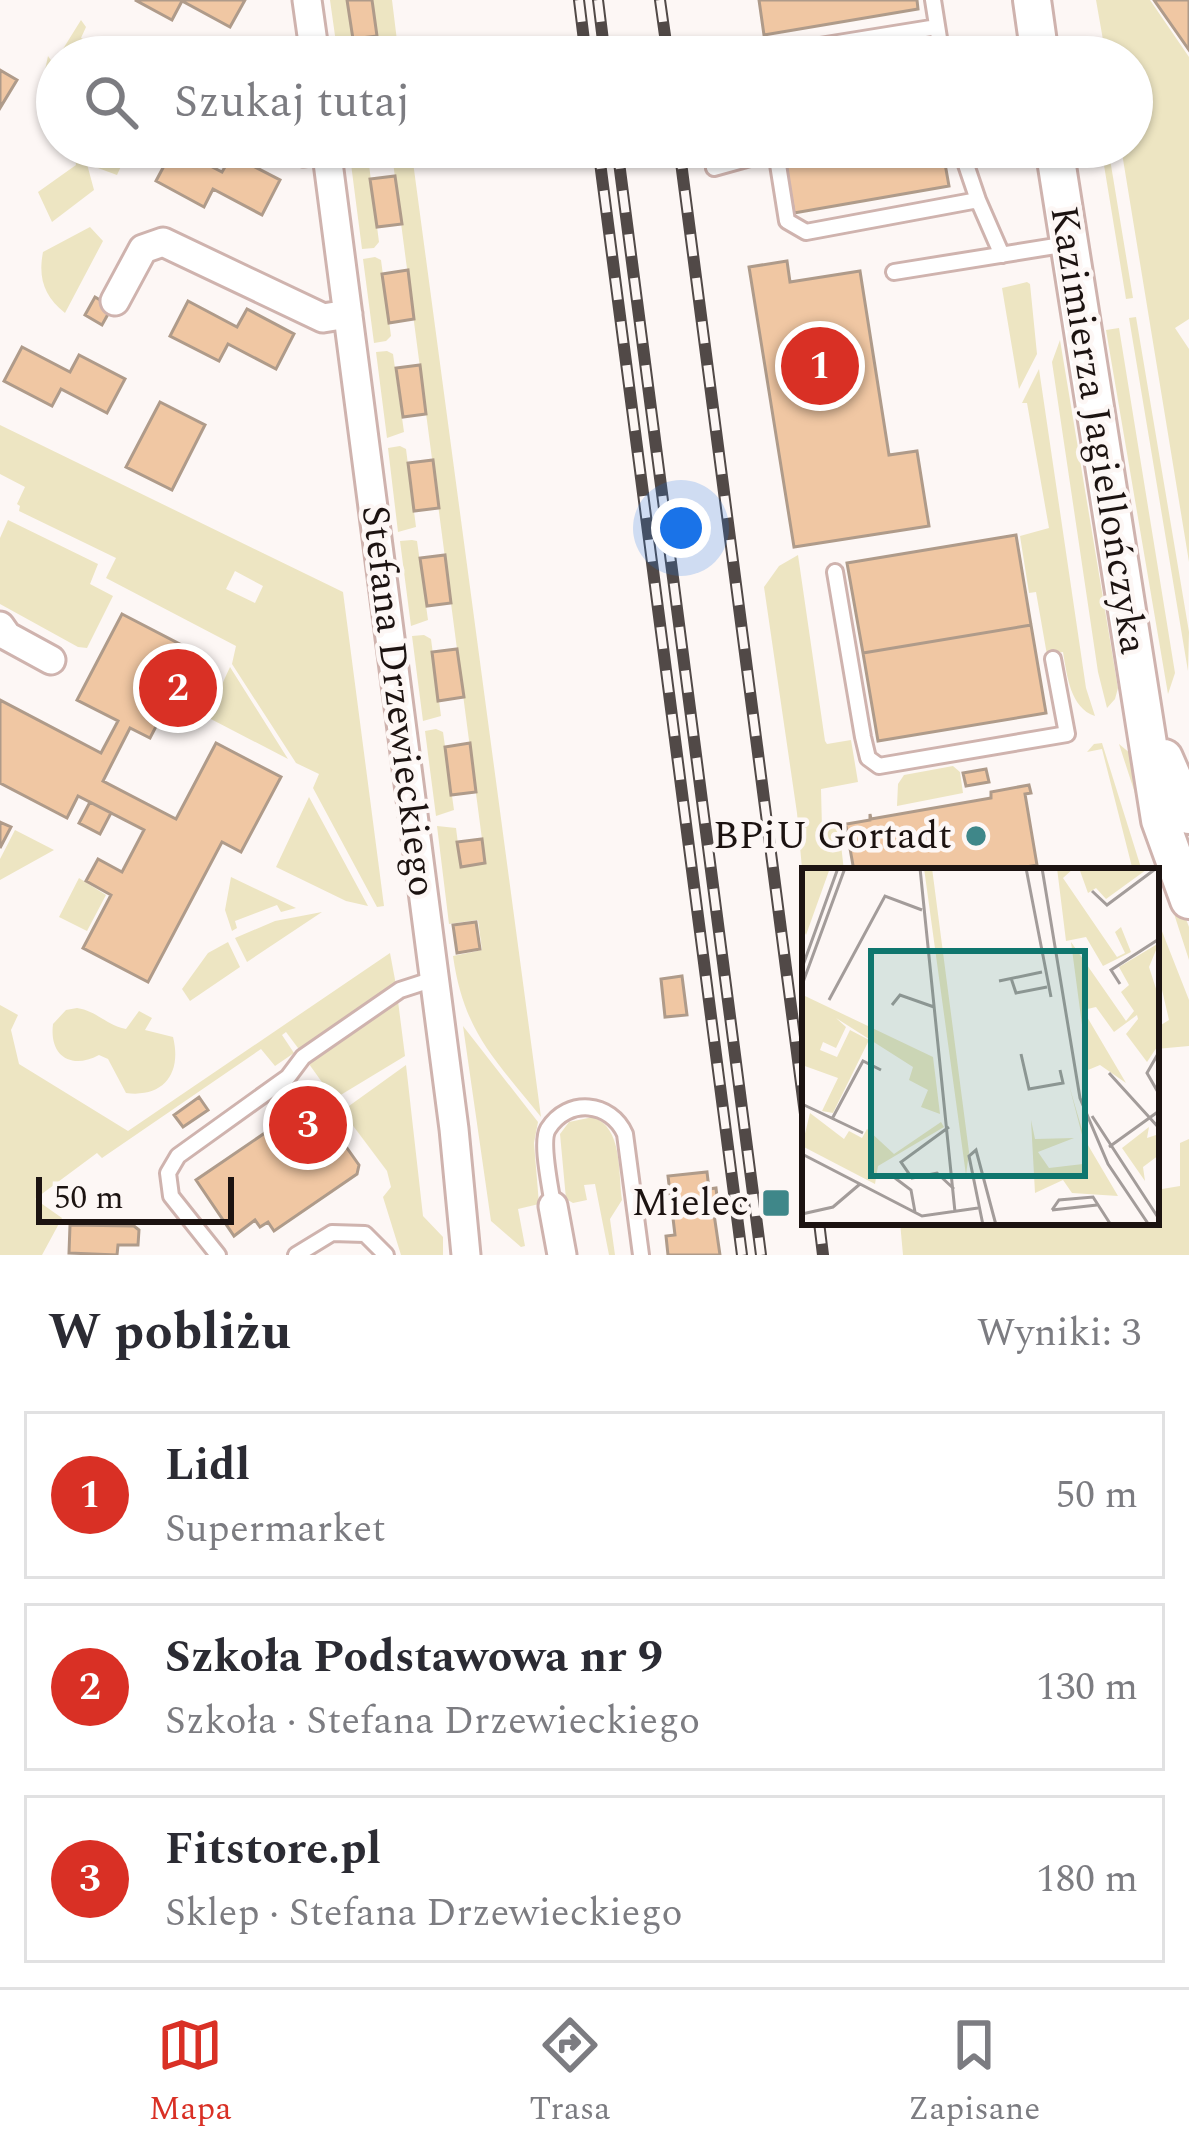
<!DOCTYPE html>
<html lang="pl">
<meta charset="utf-8">
<style>
body{margin:0;font-family:Spectral,serif;background:#f2f2f3;color:#2b2b33}
.scale{position:absolute;left:36px;bottom:30px;width:198px;box-sizing:border-box;padding-left:12px;border:6px solid #1c1311;border-top:0;font-size:33px;line-height:42px;white-space:nowrap;color:#1c1311;-webkit-text-stroke:9px #fdf7f5;paint-order:stroke}
.you{position:absolute;left:681px;top:528px;width:42px;height:42px;margin:-30px;border:9px solid #fff;border-radius:50%;background:#1a73e8;box-shadow:0 0 0 18px #1a73e833}
.badge{display:grid;place-items:center;width:78px;height:78px;border-radius:50%;background:#d93025;color:#fff;font-size:39px;font-weight:700}
.pin{position:absolute;translate:-50% -50%;border:6px solid #fff;box-shadow:0 3px 12px #0006}
.list{margin:0;padding:0;list-style:none}
h2{display:flex;justify-content:space-between;align-items:center;height:156px;margin:0;padding:0 48px;font-size:51px}
h2 small{font-size:39px;font-weight:400;color:#7c7c81}
.list li{display:grid;grid-template-columns:78px 1fr auto;gap:36px;align-items:center;box-sizing:border-box;height:168px;margin:0 24px 24px;padding:0 24px;border:3px solid #e1e1e2;border-radius:0px}
.list b{display:block;font-size:45px;white-space:nowrap}
.list p{margin:0;font-size:39px;white-space:nowrap;color:#7c7c81}
.list em{font-size:39px;font-style:normal;color:#7c7c81}
.icon{flex:none;width:66px;height:66px;fill:none;stroke:currentColor;stroke-width:2;stroke-linecap:round;stroke-linejoin:round}
.map{position:relative;flex:none;width:1189px;height:1255px;overflow:hidden}
.search{position:absolute;background:#fff;box-shadow:0 3px 9px #0004;left:36px;right:36px;top:36px;height:132px;display:flex;align-items:center;gap:30px;box-sizing:border-box;padding:0 42px;border-radius:66px;color:#7c7c81;font-size:45px}
.sheet{height:732px;background:#fff}
nav{display:flex;justify-content:space-around;align-items:center;box-sizing:border-box;height:168px;border-top:3px solid #e1e1e2;background:#fff;font-size:33px;color:#7c7c81}
nav a{display:grid;justify-items:center;gap:6px}
nav .on{color:#d93025}
.map>svg:first-child{display:block}
</style>
<div class="map">
<svg width="1189" height="1255" viewBox="0 0 1189 1255">
<rect width="100%" height="100%" fill="#fdf7f5"/>
<path fill="#ede5c2" fill-rule="evenodd" d="M330,0H347L354,53L350,57H338Z
M372,0H392L399,57H380Z
M1096,0H1150L1189,57V319L1175,328L1189,349V562L1121,147H1132V57H1106Z
M81,20L86,27L81,38L123,57H58Z
M48,56L53,63L57,58V120L53,104L41,89Z
M391,147H411L541,1117C495,1059 464,1033 453,956L482,950L478,920L449,924L437,826L456,828L461,867L485,862Z
M1101,147H1108L1133,298L1126,299Z
M90,149L123,162L117,175L87,164L94,190L52,222L38,192L76,165L75,159Z
M363,162L369,165L379,242L374,248L362,249L351,164Z
M90,227L103,241L65,313C44,296 38,278 43,252Z
M375,257L381,260L391,336L386,341L374,343L363,259Z
M1027,282L1030,284L1037,354L1019,389L1002,288Z
M1136,317L1189,632L1188,671L1129,318Z
M1119,328L1175,673L1168,694L1106,330Z
M1060,340L1118,688L1115,699L1107,708L1098,672L1052,362Z
M387,351L393,354L404,432L387,438L376,352Z
M1039,369L1086,688L1095,716C1070,708 1067,675 1063,652L1047,655L1036,592L1029,593L1020,536L1049,528L1027,403H1022Z
M0,425L343,592L384,906L377,907L313,788L319,774L296,763L232,664L236,646L106,578L116,558L19,511L20,506L17,504L25,487L0,474ZM235,571L263,586L255,603L226,589Z
M400,446L406,449L416,527L398,532L388,448Z
M8,520L98,564L90,584L113,596L87,648L78,647L0,604V538Z
M412,540L417,541L428,620L411,626L400,541Z
M798,555L825,741L827,744L851,740L858,782L821,789L822,829L839,827L844,871H805V902L797,813L764,587L779,566Z
M424,635L431,639L441,716L423,721L412,636Z
M230,667L288,759L207,717Z
M436,729L443,732L454,810L436,816L425,731Z
M1102,743L1142,871H1133L1102,749L1087,752L1094,744Z
M1119,744L1131,754L1152,830L1189,927V960Z
M953,766L960,772L963,793L897,806L898,784L904,775Z
M309,797L368,906L346,901L276,867Z
M15,830L54,850L0,880V859Z
M231,877L296,908L281,912L277,905L235,921L237,928L232,931L225,910Z
M79,878L106,895L87,931L59,917Z
M322,912L247,962L235,938L275,921Z
M1156,916L1189,1000V1046L1156,1049V1028L1169,1020L1156,964Z
M228,942L240,967L190,1001L182,989L208,953Z
M390,953L396,985L301,1052L286,1032L282,1035L294,1053L275,1066L261,1049L102,1158L97,1153L35,1199L62,1218L42,1255H0V1005L18,1015L11,1030L19,1064L128,1131Z
M398,1001L405,1056L334,1099L309,1064Z
M77,1008C97,1011 106,1025 126,1029L139,1011L152,1018L145,1030L173,1037C182,1073 164,1098 126,1093L108,1059L99,1055C71,1070 49,1056 53,1024L66,1010Z
M463,1026L538,1122L534,1143L539,1204L518,1209L525,1246L521,1247L491,1221Z
M406,1065L423,1216L443,1237V1255H401L383,1197L391,1187L387,1171L342,1111Z
M593,1117C623,1128 618,1172 622,1200L610,1219L615,1255H609L595,1184L584,1185L587,1200L573,1203L566,1199L560,1134L569,1122Z
M1189,1139V1255H903L900,1222H1156V1190L1180,1186V1143Z"/>
<path fill="#f0c7a3" stroke="#af9b8a" stroke-width="3" d="M135,0H245L230,27L182,1L172,20Z
M347,0H372L377,36L353,39Z
M759,0H917L918,9L764,35Z
M1154,0H1189V50Z
M0,70L17,80L0,108Z
M174,147L222,172L232,155L280,180L262,215L213,189L204,207L156,181Z
M878,147H942L949,186L794,213L785,163Z
M395,176L402,224L377,227L370,179Z
M787,261L790,282L860,271L889,455L917,451L929,526L794,547L749,267Z
M408,270L414,319L389,323L382,274Z
M95,297L112,307L102,325L85,315Z
M188,301L237,327L247,309L294,334L276,369L228,344L219,361L170,336Z
M22,347L70,372L79,355L125,379L107,413L61,389L52,406L4,381Z
M420,365L426,414L403,417L396,368Z
M160,402L205,425L172,490L126,467Z
M433,460L439,508L414,511L408,463Z
M1016,535L1031,625L863,653L847,563Z
M445,555L451,603L427,606L420,558Z
M122,614L195,652L150,738L130,728L103,781L176,819L216,743L281,777L241,852L222,842L148,982L83,948L111,895L86,881L98,859L122,872L144,830L78,796L67,818L0,783V700L101,753L118,721L77,700Z
M1031,625L1046,713L878,741L863,653Z
M457,649L464,697L438,701L432,652Z
M470,743L476,792L451,795L445,747Z
M986,769L989,782L966,786L963,773Z
M1029,785L1031,793L1025,794L1037,865L1004,871H854L846,826L841,825L870,820V814L871,819L991,798V792Z
M90,802L111,813L100,834L79,823Z
M0,822L11,827L0,848Z
M482,839L485,863L461,867L457,842Z
M476,922L480,949L457,953L453,925Z
M682,976L687,1015L665,1017L661,979Z
M199,1097L208,1110L183,1127L174,1115Z
M313,1100L359,1165L357,1174L274,1231L268,1222L260,1227L255,1220L234,1236L196,1180Z
M707,1172L709,1189L716,1188L719,1213L714,1214L720,1255H668L666,1236L675,1235L668,1176Z
M70,1225L134,1226L139,1230L138,1245H118L117,1255L69,1253Z"/>
<g fill="none" stroke-linecap="round" stroke-linejoin="round">
<defs>
<path id="service" d="M933,0L942,57
M770,54L937,27
M960,147L978,200L1002,255
M776,152L787,221L806,232L978,200
M714,168L790,147
M894,272L1068,244
M835,572L863,737L868,758L879,766L1067,734L1053,659
M553,1206C551,1189 540,1142 548,1129C568,1097 611,1102 625,1134L641,1255
M218,1255L171,1196L168,1173L178,1156L288,1077L303,1057L400,990L434,979
M296,1255L332,1233L365,1234L386,1255"/>
<path id="minor" d="M307,0L315,57
M285,147L304,152L326,149
M326,147L454,1129L466,1255
M115,301L143,249L163,242L323,318L348,314
M0,626L7,636L51,660
M553,1206L562,1255"/>
<path id="secondary" d="M1032,0L1040,57
M1054,147L1160,820L1189,900
M1164,758L1189,815"/>
</defs>
<use href="#service" stroke="#cfb3ae" stroke-width="20"/>
<use href="#minor" stroke="#cfb3ae" stroke-width="33"/>
<use href="#secondary" stroke="#cfb3ae" stroke-width="42"/>
<use href="#service" stroke="#fff" stroke-width="14"/>
<use href="#minor" stroke="#fff" stroke-width="27"/>
<use href="#secondary" stroke="#fff" stroke-width="36"/>
<defs>
<path id="rail" d="M579,0L586,57
M598,0L605,57
M660,0L668,57
M598,147L742,1255
M617,147L761,1255
M679,147L805,1114
M819,1222L823,1255"/>
</defs>
<use href="#rail" stroke="#514947" stroke-width="12"/>
<use href="#rail" stroke="#fdf7f5" stroke-width="8" stroke-dasharray="22" stroke-linecap="butt"/>
</g>
<g fill="#3f8789" stroke="#fdf7f5" stroke-width="4.5">
<circle cx="976" cy="836" r="12"/>
<rect x="761" y="1188" width="30" height="30" rx="6"/>
</g>
<g text-anchor="middle" dominant-baseline="central" stroke-width="9" stroke-linejoin="round" paint-order="stroke">
<g font-size="39" fill="#1c1311" stroke="#fdf7f5">
<text transform="translate(1098 430) rotate(81)">Kazimierza Jagiellończyka</text>
<text transform="translate(398 701) rotate(83)">Stefana Drzewieckiego</text>
</g>
<g font-size="39" fill="#1c1311" stroke="#fdf7f5" text-anchor="end">
<text x="952" y="836">BPiU Gortadt</text>
<text x="749" y="1203">Mielec</text>
</g>
</g>
<g transform="translate(802 868)">
<rect width="357" height="357" fill="#fdf7f5"/>
<path d="M3,0H28L4,67L0,59ZM122,0H130L167,284L164,307ZM255,0H272L261,10L315,89L323,85L313,64L319,59L329,84L301,98L284,69L264,73ZM277,0H342L344,2L304,31L294,20L286,25ZM269,74L324,153L332,143L319,124L327,117L317,99L357,75L347,99L357,130V176L345,194L324,166L336,151L335,147L312,164L294,139L281,142L324,215L298,197L286,202ZM3,128L131,189L138,246L119,239L126,222L107,212L111,199L34,150L44,159L34,180L21,174L18,182L35,189L48,162L67,172L31,245L20,243L36,210L0,197ZM267,217L283,272L316,328L270,325L261,312L233,325L229,252L233,271L272,270L236,284L247,300L281,296L285,286ZM8,245L42,271L47,263L60,270L65,261L92,286L139,254L142,259L76,298L73,316L0,278ZM347,259L345,270L357,266V287L341,299L343,313L320,280Z" fill="#ede5c2"/>
<path fill="none" stroke="#a39c9a" stroke-width="3" d="M118,0L153,344M224,0L249,129M240,0L278,230L306,296L347,357M290,23L305,37L352,2M0,100L36,0M209,110L214,125L245,119M197,113L240,104M318,116L309,102L357,71M0,117L43,0M27,132L83,28L120,42M90,137L98,127L132,139M357,184L345,205L357,226M219,186L227,221L261,215L258,202M307,205L357,260M0,236L61,265M290,248L357,351M30,251L61,193L79,202M147,259L99,294L110,310L135,305L152,321M307,279L357,243M0,286L120,348L176,340M93,310L109,322L113,344M250,342L257,332L291,329L309,357M250,342L295,337M0,346L31,339L58,316M181,357L167,288L174,282L194,357"/>
<path fill="#0f766e" fill-opacity="0.15" stroke="#0f766e" stroke-width="6" d="M69,83H283V308H69Z"/>
<rect width="357" height="357" fill="none" stroke="#1c1311" stroke-width="6"/>
</g>
</svg>
<div class="scale">50 m</div>
<div class="you"></div>
<div class="pin badge" style="left:820px;top:366px">1</div>
<div class="pin badge" style="left:178px;top:688px">2</div>
<div class="pin badge" style="left:308px;top:1125px">3</div>
<div class="search"><svg class="icon" aria-label="search" viewBox="0 0 24 24"><circle cx="10" cy="10" r="6"/><path d="M15 15l6 6"/></svg>Szukaj tutaj</div>
</div>
<section class="sheet">
<h2>W pobliżu<small>Wyniki: 3</small></h2>
<ul class="list">
<li><span class="badge">1</span><div><b>Lidl</b><p>Supermarket</p></div><em>50 m</em></li>
<li><span class="badge">2</span><div><b>Szkoła Podstawowa nr 9</b><p>Szkoła · Stefana Drzewieckiego</p></div><em>130 m</em></li>
<li><span class="badge">3</span><div><b>Fitstore.pl</b><p>Sklep · Stefana Drzewieckiego</p></div><em>180 m</em></li>
</ul>
</section>
<nav>
<a class="on"><svg class="icon" aria-label="map" viewBox="0 0 24 24"><path d="M3 6l6-2 6 2 6-2v14l-6 2-6-2-6 2zM9 4v14M15 6v14"/></svg>Mapa</a>
<a><svg class="icon" aria-label="directions" viewBox="0 0 24 24"><path d="M12 3l9 9-9 9-9-9zM9 14v-3h6M13 9l2 2-2 2"/></svg>Trasa</a>
<a><svg class="icon" aria-label="saved" viewBox="0 0 24 24"><path d="M7 4h10v16l-5-4-5 4z"/></svg>Zapisane</a>
</nav>
